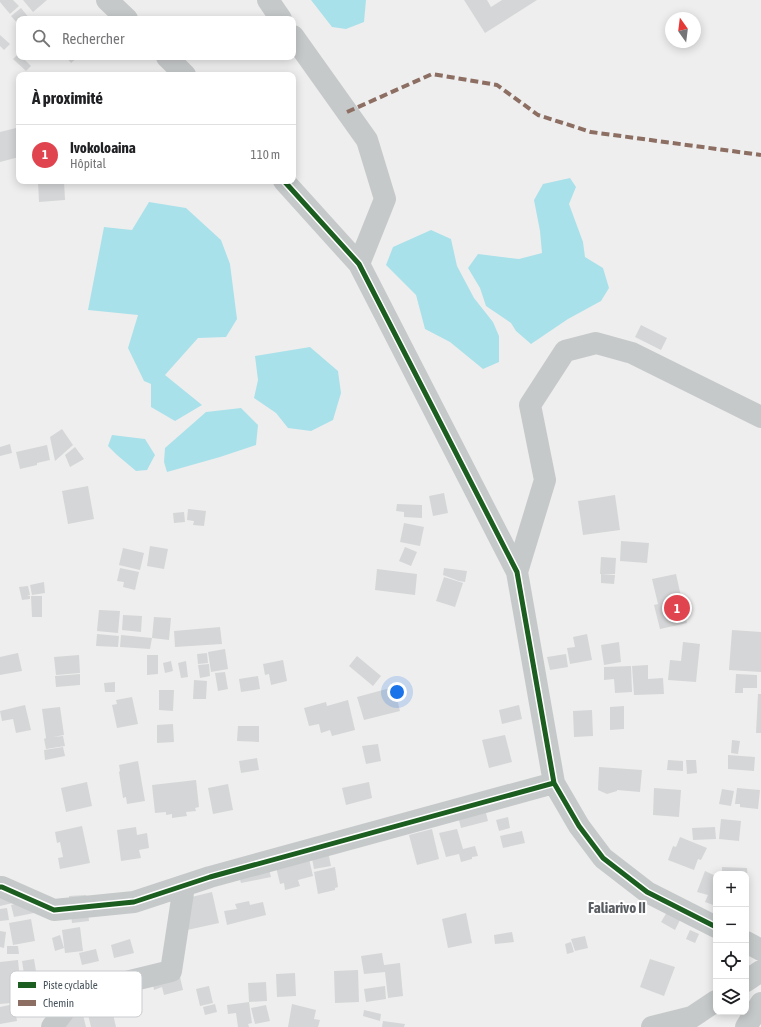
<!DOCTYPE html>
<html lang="fr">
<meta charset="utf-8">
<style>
body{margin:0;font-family:"Asap Condensed",sans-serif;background:#f6f6f6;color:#202124}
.controls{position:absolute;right:12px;bottom:12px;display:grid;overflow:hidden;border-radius:8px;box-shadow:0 2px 10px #0003}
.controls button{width:36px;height:36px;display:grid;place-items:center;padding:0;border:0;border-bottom:1px solid #e0e0e0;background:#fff;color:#202124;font:20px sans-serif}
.compass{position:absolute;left:665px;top:12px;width:36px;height:36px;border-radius:50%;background:#fff;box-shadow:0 2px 10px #0003;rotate:346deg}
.you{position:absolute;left:397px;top:692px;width:14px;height:14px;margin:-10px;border:3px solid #fff;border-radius:50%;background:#1a73e8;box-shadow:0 0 0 6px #1a73e833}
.badge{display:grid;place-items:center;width:26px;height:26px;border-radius:50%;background:#81898e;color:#fff;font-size:13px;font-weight:700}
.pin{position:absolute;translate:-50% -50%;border:2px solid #fff;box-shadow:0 1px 4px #0006}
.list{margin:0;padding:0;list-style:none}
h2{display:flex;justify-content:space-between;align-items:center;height:52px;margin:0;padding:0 16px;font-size:17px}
h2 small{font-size:13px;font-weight:400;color:#757577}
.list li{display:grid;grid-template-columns:26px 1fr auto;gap:12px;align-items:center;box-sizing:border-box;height:60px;padding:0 16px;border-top:1px solid #e0e0e0}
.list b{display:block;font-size:15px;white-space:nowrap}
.list p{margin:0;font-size:13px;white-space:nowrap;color:#757577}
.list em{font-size:13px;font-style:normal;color:#757577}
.icon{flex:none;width:22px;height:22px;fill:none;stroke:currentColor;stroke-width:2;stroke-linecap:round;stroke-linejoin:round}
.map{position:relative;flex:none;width:761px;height:1027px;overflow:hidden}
.search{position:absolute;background:#fff;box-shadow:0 2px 10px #0003;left:16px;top:16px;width:280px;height:44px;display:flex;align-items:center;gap:10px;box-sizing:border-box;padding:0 14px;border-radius:8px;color:#757577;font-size:15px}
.panel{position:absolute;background:#fff;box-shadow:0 2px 10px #0003;left:16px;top:72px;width:280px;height:112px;border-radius:8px}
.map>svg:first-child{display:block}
</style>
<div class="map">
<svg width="761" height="1027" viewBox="0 0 761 1027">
<rect width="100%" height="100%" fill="#efeeee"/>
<path fill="#a9e1ea" d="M311,0H366L364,22L346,29L332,27Z
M570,178L576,187L569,204L583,242L585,257L603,268L609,288L601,301L568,319L531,344L516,331L511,323L486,306L480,288L468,268L478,254L519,259L542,253L540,231L534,200L543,184Z
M149,202L186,208L221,240L230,264L237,319L226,337L198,338L165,375L202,405L175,421L151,407V384L144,381L128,348L138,315L88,310L104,227L132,230Z
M431,230L451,239L457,266L474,298L493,322L499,336V362L483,369L450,342L425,329L416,295L386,265L393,247Z
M310,347L338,371L341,393L333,420L311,431L288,428L276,413L254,398L258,380L255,356Z
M241,408L258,425L256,445L220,457L167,472L164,462L165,448L206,412Z
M112,435L145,439L155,455L147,470L136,471L117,455L108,446Z"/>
<path fill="#d5d6d7" d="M0,0H13L19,6L10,14L0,2Z
M23,0H47L33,12Z
M464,0H487L491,7L502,0H537L485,33Z
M21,8L30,19H19V25L11,16Z
M0,35L10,44L4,50L0,46Z
M18,54L19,57H22L31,66L26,71L13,59Z
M66,57H78L71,63Z
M16,128L19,140V157L0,162V132Z
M38,181H64L65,200L39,202Z
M641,325L667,338L661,350L635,337Z
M62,429L73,445L55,461L50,437Z
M10,444L12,453L0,456V447Z
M47,445L50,460L37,463V465L20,469L16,452Z
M75,447L84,459L70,467L65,455Z
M88,486L94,519L68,524L62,491Z
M444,493L448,513L433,516L429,496Z
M615,495L620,530L583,535L578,501Z
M397,504L422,505V518L404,517V512L396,511Z
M188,509L206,511L204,526L193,525L194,521L187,520Z
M184,512L185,522L174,523L173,513Z
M404,523L424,527L420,546L400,542Z
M621,541L649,543L647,563L620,561Z
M150,546L168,549L164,569L147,566Z
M405,547L417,552L411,566L399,561Z
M123,548L144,553L140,570L119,565Z
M601,557L616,558L615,574H600Z
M120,568L139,572L135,590L123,587L124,582L117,581Z
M444,568L467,571L465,582L459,581L443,575Z
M377,569L417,574L415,595L375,590Z
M601,574L615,575L614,584L601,583Z
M676,574L687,623L660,629L654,605L658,604L652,579Z
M444,577L463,583L455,607L436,601Z
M44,582L45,593L32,595L30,585Z
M28,586L30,595L27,596H30V599L22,600L19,587Z
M31,596H42V617H32Z
M99,610L120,611L118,633L97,631Z
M123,615L142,616L141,632L122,630Z
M154,617L171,618L169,640L152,638Z
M220,627L222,644L175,647L174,631Z
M732,630L761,632V672L729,670Z
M97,634L119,636L118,647L96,646Z
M587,634L592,660L570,664L567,648L575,647L573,637Z
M121,635L152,638L150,649L120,647Z
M619,642L621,662L604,665L601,645Z
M683,642L700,644L696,682L668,680L670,660L681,661Z
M225,649L228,669L211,672L208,652Z
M18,653L22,671L0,675V657Z
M207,653L208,663L198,664L197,654Z
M566,654L568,667L550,670L547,657Z
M79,655L80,673L56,675L54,657Z
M147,655H158V674L147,675Z
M357,656L381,676L373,686L349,666Z
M283,660L287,681L271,685L269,674L265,675L263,664Z
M171,661L173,671L165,673L163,663Z
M186,661L188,677L181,678L178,663Z
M209,664L210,676L200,678L198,665Z
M648,665V679L663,678L664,694L634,695L632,666Z
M631,666L632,692L615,693L614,679L604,680V667Z
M225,672L228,689L218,691L215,673Z
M80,674V685L56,687L55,676Z
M736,674L757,675V688H743V693H735Z
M258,676L260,689L241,692L239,679Z
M194,680L207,681L206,699H193Z
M115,682V692H105L104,683Z
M394,687L400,711L364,720L357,697Z
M159,690H174L173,711L159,710Z
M758,694H761V733H756Z
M132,697L138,724L117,728L112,705L117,704L116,700Z
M348,700L355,730L332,736L330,730L321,733L319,724L309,726L304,708L326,702L327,706Z
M25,705L31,730L16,733L13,719L2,721L0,711Z
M519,705L522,719L502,724L499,710Z
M624,706V729L610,730V707Z
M60,707L64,735L53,737L63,736L65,746L46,749L44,739L46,738L42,709Z
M592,710L593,736L574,737L573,711Z
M173,724L174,742L157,743V725Z
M238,726H259V742L237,741Z
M505,735L512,762L489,768L482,740Z
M732,740L740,741L738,754L731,753Z
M378,744L381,761L366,764L362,746Z
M63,747L65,756L45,760L44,750Z
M728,755L755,757L754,771L728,769Z
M257,758L259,770L241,773L239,761Z
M668,760L683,761V771L667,770Z
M686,760H696L697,773L687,774Z
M138,761L145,801L127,804L126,797L123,798L119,772L120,771L119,765Z
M599,767L642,770L640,792L617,790V791L607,794L598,790Z
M196,780L199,807L195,808L196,811L186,812L187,816L172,818V814L166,815V812L155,813L152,785Z
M87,782L92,806L66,812L61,788Z
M369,782L372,798L346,805L342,788Z
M228,784L233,810L213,814L208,788Z
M654,788L681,790L679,817L653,815Z
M737,788L760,790L758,809L740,807V804H735Z
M722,789L734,791L731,806L719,804Z
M485,809L488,821L461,828L458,816Z
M508,817L510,828L499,831L496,820Z
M721,819L741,821L739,841L719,839Z
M82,826L90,863L60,869L58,858L63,857L60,842L57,843L55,832Z
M136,827L137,835L147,833L149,848L139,850L141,858L121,861L117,830Z
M715,827L716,839L693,840L692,828Z
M432,829L439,859L417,865L409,835Z
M457,829L463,849L475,846L478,856L472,857V859L461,862L459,854L446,857L439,833Z
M522,831L525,843L503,848L500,836Z
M680,837L707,848L701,860L698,859L694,870L668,860L673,846L676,847Z
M326,841L331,866L314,869L309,843Z
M307,850L313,876L298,880L300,886L285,890L284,883L280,884L274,858Z
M335,867L338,887L335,888V890L318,894L314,872Z
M722,867L747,868L748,885H746V874H722Z
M269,869L271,877L241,883L238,873Z
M705,871L716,876V884L713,893L716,894V906L705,902L708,895L697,892Z
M212,892L219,923L178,932L171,902Z
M0,894L17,902L0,906Z
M86,895L89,921L72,923L69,896Z
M31,900L34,913L14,917L11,905Z
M249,901L250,905L263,902L266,915L227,925L224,911L237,909L235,904Z
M7,908L9,920L0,921V909Z
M667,912L680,920L675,930L661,922Z
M466,913L472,943L448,948L442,919Z
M31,919L35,941L13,945L9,923Z
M80,927L83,951L65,953L62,930Z
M690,930L699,934L695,943L686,939Z
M0,931L6,932L4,948L0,947Z
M512,932L514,942L495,944L494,935Z
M60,935L64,948L55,951L52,938Z
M585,936L588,948L575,951L571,939Z
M130,939L134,953L114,958L111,945Z
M571,942L574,952L567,954L565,944Z
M7,946H18L19,954H7Z
M96,949L99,961L82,965L79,953Z
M382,953L384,965L400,963L403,996L388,998L385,972L364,974L361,956Z
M34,959L36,971L24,974L22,961Z
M650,959L675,967L664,996L640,987Z
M18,960L22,1002L0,1004V962Z
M178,968L183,990L164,995L162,987L154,990L151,975Z
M358,970L359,1002L335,1003L334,971Z
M295,973L296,996L277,997L276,974Z
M266,982L267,1001L249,1002L248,983Z
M209,986L213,1003L200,1006L196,989Z
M385,986L386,999L366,1002L364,989Z
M109,997L116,1027H91L85,1002Z
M249,1002L252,1023L248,1024L249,1027H238L236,1013L228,1014L227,1005Z
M14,1004L17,1021L0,1024V1007Z
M215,1004L217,1012L205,1015L203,1007Z
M292,1004L316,1010L314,1019L320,1020L318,1027H288Z
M266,1005L270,1021L255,1024L251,1008Z
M364,1010L381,1014L380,1021L363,1016Z
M82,1011L86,1027H64L62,1016Z
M383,1021L405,1024L404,1027H382Z"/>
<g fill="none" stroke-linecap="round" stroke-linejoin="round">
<path stroke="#c6c9ca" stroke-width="22" d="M107,0L127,19
M268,0L281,19
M293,36L367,140L385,199L359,264
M167,57L185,75
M284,181L359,264L517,572L554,783L579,826L603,858L647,892L716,927
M517,572L545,480L530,405L565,351L596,343L632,353L761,417
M0,887H2L54,910L134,902L210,877L554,783
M746,942L761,950
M746,981L761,971
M52,1027L77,994L171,971L184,886
M652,1027L692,1017L716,1001
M746,1027L761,1003"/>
<path stroke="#8d6e63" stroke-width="4" stroke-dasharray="8 4" stroke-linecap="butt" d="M347,112L432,74L497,85L538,115L591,132L761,155"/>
<defs>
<path id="cycleway" d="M284,181L359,264L517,572L554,783L579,826L603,858L647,892L716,927
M0,887H2L54,910L134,902L210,877L554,783"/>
</defs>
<use href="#cycleway" stroke="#fff" stroke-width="8"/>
<use href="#cycleway" stroke="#1b5e20" stroke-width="5"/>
</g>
<g text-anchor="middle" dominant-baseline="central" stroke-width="4" stroke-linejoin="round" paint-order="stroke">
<g font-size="15" font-weight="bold" fill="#5a5e62" stroke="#fff">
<text x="617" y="907">Faliarivo II</text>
</g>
</g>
<rect x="10" y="971" width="132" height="46" rx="6" fill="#fff" stroke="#c8cbce" stroke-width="1"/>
<rect x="18" y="982" width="18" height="6" fill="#1b5e20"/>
<rect x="18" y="1000" width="18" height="6" fill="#8d6e63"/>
<g font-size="11" fill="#46525a">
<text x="43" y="989">Piste cyclable</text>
<text x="43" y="1007">Chemin</text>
</g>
</svg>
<div class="controls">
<button>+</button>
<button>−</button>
<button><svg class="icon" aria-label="locate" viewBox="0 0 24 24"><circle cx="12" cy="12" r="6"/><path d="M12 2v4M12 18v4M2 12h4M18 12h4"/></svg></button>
<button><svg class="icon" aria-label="layers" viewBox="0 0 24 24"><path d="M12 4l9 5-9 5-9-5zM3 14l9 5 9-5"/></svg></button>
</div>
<svg class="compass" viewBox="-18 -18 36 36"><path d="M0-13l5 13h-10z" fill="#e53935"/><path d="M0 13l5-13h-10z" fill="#757577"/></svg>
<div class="you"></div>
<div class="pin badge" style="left:677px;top:608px;background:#e0444e">1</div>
<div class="search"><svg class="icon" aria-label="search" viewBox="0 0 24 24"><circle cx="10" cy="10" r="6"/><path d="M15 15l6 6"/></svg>Rechercher</div>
<section class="panel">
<h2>À proximité<small></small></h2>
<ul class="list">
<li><span class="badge" style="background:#e0444e">1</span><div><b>Ivokoloaina</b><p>Hôpital</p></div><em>110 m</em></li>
</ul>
</section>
</div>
